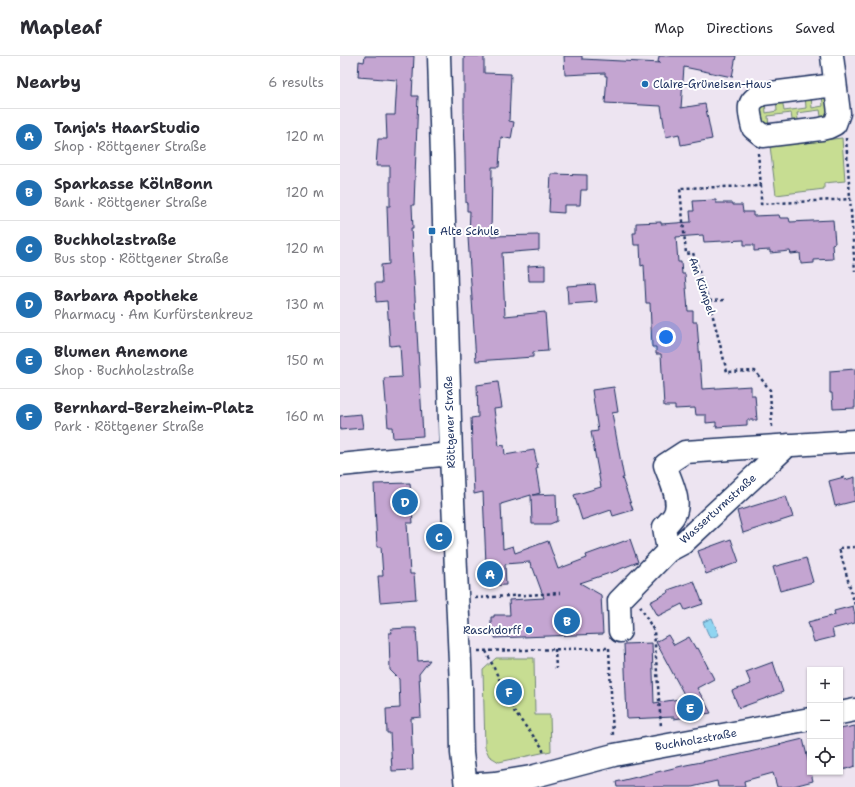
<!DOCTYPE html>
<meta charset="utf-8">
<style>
body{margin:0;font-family:"Shantell Sans",sans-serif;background:#f2f2f3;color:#2b2b33}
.controls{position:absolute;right:12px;bottom:12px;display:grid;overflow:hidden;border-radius:0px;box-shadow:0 1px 3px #0004}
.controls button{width:36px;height:36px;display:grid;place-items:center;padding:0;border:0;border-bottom:1px solid #e1e1e2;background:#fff;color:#2b2b33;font:20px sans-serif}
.you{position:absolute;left:326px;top:281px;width:14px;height:14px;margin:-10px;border:3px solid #fff;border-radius:50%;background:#1a73e8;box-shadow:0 0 0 6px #1a73e833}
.badge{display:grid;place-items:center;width:26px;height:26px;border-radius:50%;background:#1f6fb2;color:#fff;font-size:13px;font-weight:700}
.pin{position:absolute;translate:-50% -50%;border:2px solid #fff;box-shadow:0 1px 4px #0006}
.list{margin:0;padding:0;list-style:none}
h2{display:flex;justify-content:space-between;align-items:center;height:52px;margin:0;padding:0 16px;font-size:17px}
h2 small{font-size:13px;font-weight:400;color:#7c7c81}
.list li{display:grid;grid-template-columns:26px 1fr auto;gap:12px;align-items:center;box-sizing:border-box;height:56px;padding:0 16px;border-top:1px solid #e1e1e2}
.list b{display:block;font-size:15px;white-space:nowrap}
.list p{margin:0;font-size:13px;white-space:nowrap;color:#7c7c81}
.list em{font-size:13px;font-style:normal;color:#7c7c81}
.icon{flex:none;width:22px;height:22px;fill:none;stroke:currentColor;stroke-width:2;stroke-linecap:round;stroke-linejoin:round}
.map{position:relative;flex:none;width:515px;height:731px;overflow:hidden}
header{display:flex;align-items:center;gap:24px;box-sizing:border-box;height:56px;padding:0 20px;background:#fff;border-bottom:1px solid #e1e1e2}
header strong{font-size:19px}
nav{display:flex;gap:22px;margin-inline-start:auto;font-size:14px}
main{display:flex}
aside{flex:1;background:#fff}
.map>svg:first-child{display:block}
</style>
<header>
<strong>Mapleaf</strong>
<nav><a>Map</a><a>Directions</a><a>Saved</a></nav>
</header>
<main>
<aside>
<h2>Nearby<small>6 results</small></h2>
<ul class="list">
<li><span class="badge">A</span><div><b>Tanja's HaarStudio</b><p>Shop · Röttgener Straße</p></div><em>120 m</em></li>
<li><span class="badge">B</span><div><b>Sparkasse KölnBonn</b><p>Bank · Röttgener Straße</p></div><em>120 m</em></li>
<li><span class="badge">C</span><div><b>Buchholzstraße</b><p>Bus stop · Röttgener Straße</p></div><em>120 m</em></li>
<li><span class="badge">D</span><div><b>Barbara Apotheke</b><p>Pharmacy · Am Kurfürstenkreuz</p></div><em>130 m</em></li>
<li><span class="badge">E</span><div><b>Blumen Anemone</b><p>Shop · Buchholzstraße</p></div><em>150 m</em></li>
<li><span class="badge">F</span><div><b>Bernhard-Berzheim-Platz</b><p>Park · Röttgener Straße</p></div><em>160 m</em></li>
</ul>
</aside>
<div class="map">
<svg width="515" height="731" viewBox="0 0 515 731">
<rect width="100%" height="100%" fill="#ede4f1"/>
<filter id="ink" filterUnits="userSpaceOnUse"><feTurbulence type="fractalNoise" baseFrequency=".025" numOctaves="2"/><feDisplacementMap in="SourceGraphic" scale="8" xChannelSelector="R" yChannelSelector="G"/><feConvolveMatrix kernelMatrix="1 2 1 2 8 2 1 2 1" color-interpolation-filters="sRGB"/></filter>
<g filter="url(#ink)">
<path fill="#c7dd92" stroke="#718678" d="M482,37H486L492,57L482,66L480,54L457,57L459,69L453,70L451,57L428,60L429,72L424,73L416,49L425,44L426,57L437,55L436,43L442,42L444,55L466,52L465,39H471L472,52L483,50Z
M502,82L505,125L484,127V133L436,139L430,90Z
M156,602H194L195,659H210L211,695L159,706L149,700L145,691L143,614Z"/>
<path fill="#90d5f1" stroke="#6193b6" d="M372,562L379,579L370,582L363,566Z"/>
<path fill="#c4a5d1" stroke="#1b2f5e" d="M25,0H74L72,40H78L74,149H72L73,172H71L83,380L53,382L52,371H48L44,322L62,321L60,289L50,290L47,245L36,246L35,227H42L41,209L49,208L47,150H50V110H36L38,83H47L46,59H55L57,24L18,21L19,5L24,6Z
M124,0H144V17L171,18L169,65L174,66L171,83L161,81L159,111H152L151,180L199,179V194L162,197L165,260L205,256L208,295L193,296V301L136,305L128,181H129L130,155H127V147H126L124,55Z
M224,0H242V3L321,7L318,6L319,0H396L392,21L344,11L341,52L365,48L372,83L341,89L339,78L326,81L321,50L265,47L267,20H265V17L225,19Z
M211,118L247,119V134H241L240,149H224V157L209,156Z
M376,144V147H393V149H402L403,156H413V160L439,159L440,162H449L450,166L493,164L495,187L492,188L493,203L474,204V207L461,208L460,197L451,198L450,195L430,197V194L414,195V189H404V184L364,186L363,179L336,181L338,206H341L342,218H345L348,255H353V266H357L362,333L411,330V339H415L417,364H407V369L376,371V366L366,367V359H356L355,352L335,353V350H324L321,298H316V291H312L310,247H306L304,209L301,210L300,189H294L293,177H296V167L321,166V168L351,166L350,155H354L353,145Z
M205,209V225H189L188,210Z
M255,228L257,246L228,248L227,230Z
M515,313V352L493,353L492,337H490V315Z
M158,326L162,352L154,353L159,390L164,389L165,399L194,394L198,412L196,413L200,437L193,439L216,438L217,465L210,468H192L191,439L161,448L163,493L173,490L175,497L208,485L218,513L247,502L246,499L290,483L298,506L280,513L279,514L240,527L261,539L263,578L155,582V575H151V561H154V559H170L169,544L204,542L193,512L191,511L190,506L165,508L166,529L144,530L143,508H146L143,436L134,438L131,362L138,361L137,329Z
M274,331L278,356L272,357L282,412L284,422H282L293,454L273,460L271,454L242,464L234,439L261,431L251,376L258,375L252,334Z
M21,358L23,372L0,374V360Z
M504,421L505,424L515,421V445L495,450L489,425Z
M70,427L73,467H67L70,518H74L76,543L40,546L38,520H43L41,491H37L34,428Z
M446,440L453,461L403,477L397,455Z
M391,483L399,506L366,518L358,495Z
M466,502L473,526L440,535L433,511Z
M354,525L363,548L345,554L342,548L318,560L310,546L329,536L328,534Z
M513,550L515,559V567L492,573L494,581L474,586L468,566L495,559L494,555Z
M67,572H76L78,605L90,604L79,618L81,661L71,662L73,714L52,715L50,677H47L46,653L60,652L59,623L50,614L49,577H52L51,573Z
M328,579L334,589L349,581L356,593L358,592L374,623L357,632L371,657L334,663V661L287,663L284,588L312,587L314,647L346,642L316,586Z
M433,606L443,636L399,652L392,635L411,628L406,616Z
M515,670V710L500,715V673Z
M463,683L473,725L450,731H437L433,717L404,725L405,731H378L377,725L352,731H277L276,726L346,709L397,699Z"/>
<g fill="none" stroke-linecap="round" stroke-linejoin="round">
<defs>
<path id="minor" d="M99,0L111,398L121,630L122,697L126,731
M492,0L499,57L495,68L489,71L481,73L423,80L413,72C409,55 405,45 423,38L495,29
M0,409L111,398
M328,495L324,471C327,468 330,465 333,461C343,447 330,424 325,409L345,396L515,385
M280,575L279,545L328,495L343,487L448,389
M500,657L515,654
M126,729L155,727L191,721L274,699L470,663"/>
</defs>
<use href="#minor" stroke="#1b2f5e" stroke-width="25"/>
<path stroke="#1b2f5e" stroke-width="2.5" stroke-dasharray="3 3" stroke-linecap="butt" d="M506,82L515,215
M418,97L421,130
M369,245L385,244
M432,371L430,334L415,315L387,316L369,245L353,197L346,198L340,132L421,130V148L511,143
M515,491L499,492L515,549
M135,542L220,537
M300,550L314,575L321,671
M269,592L273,680
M215,593L216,613
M138,595L268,592
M146,595L175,657L202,691L204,698"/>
<use href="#minor" stroke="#fff" stroke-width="22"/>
</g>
</g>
<g fill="#1f6fb2" stroke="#fff" stroke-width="1.5">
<circle cx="305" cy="28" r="4"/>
<rect x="88" y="171" width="8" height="8" rx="2"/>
<circle cx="189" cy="574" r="4"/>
</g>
<g text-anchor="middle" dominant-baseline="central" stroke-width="4" stroke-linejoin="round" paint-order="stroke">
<g font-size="11" fill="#1b2f5e" stroke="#fff" text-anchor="start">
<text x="313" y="28">Claire-Grüneisen-Haus</text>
<text x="100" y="175">Alte Schule</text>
<text x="181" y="574" text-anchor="end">Raschdorff</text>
</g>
<g font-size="11" fill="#1b2f5e" stroke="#fff">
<text transform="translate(362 230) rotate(71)">Am Kümpel</text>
<text transform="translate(110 366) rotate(-92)">Röttgener Straße</text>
<text transform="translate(378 453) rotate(-42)">Wasserturmstraße</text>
<text transform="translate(356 684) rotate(-10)">Buchholzstraße</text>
</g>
</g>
</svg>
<div class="controls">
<button>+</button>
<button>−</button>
<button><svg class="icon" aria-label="locate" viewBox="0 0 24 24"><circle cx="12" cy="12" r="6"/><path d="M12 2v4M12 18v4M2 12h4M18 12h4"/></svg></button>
</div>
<div class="you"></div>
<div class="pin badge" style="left:150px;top:518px">A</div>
<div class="pin badge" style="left:227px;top:565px">B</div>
<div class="pin badge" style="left:99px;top:481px">C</div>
<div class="pin badge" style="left:65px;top:446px">D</div>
<div class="pin badge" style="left:350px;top:652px">E</div>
<div class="pin badge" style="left:169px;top:636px">F</div>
</div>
</main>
